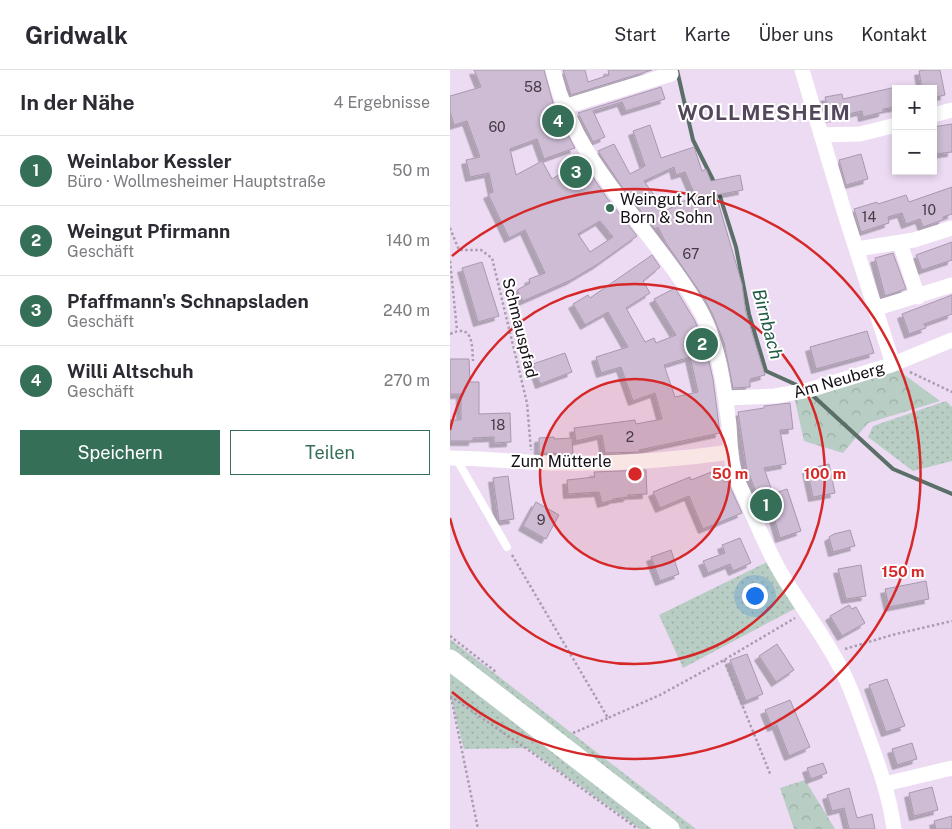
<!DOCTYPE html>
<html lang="de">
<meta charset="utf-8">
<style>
body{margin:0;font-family:"Public Sans",sans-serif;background:#f2f2f3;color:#2b2b33}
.controls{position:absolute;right:15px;top:15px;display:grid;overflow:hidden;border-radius:0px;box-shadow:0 2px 8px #0003}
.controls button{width:45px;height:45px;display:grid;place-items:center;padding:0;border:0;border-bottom:1px solid #e1e1e2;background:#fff;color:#2b2b33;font:25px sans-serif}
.you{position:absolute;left:304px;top:525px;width:18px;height:18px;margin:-12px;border:4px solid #fff;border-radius:50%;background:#1a73e8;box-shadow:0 0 0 8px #1a73e833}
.badge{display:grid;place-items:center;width:32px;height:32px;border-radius:50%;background:#356f57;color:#fff;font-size:16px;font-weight:700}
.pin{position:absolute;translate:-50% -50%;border:2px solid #fff;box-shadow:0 1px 5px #0006}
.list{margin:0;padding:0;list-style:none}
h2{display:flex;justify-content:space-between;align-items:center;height:65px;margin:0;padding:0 20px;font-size:21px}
h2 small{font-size:16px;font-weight:400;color:#7c7c81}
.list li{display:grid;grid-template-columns:32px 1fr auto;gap:15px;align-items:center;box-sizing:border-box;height:70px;padding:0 20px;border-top:1px solid #e1e1e2}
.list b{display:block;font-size:19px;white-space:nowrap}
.list p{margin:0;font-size:16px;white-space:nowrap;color:#7c7c81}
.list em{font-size:16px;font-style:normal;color:#7c7c81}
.actions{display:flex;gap:10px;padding:15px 20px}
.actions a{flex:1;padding:11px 0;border:1px solid #356f57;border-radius:0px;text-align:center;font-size:18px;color:#356f57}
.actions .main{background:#356f57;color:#fff}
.map{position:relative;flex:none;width:502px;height:759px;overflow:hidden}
header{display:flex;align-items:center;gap:30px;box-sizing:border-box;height:70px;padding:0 25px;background:#fff;border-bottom:1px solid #e1e1e2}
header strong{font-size:24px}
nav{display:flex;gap:28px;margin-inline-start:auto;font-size:18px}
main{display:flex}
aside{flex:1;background:#fff}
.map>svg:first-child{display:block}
</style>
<header>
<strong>Gridwalk</strong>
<nav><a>Start</a><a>Karte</a><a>Über uns</a><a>Kontakt</a></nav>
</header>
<main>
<aside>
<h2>In der Nähe<small>4 Ergebnisse</small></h2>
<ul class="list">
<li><span class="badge">1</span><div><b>Weinlabor Kessler</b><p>Büro · Wollmesheimer Hauptstraße</p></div><em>50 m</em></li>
<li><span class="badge">2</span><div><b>Weingut Pfirmann</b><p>Geschäft</p></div><em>140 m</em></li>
<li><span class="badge">3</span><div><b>Pfaffmann's Schnapsladen</b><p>Geschäft</p></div><em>240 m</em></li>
<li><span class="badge">4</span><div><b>Willi Altschuh</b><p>Geschäft</p></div><em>270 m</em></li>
</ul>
<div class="actions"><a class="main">Speichern</a><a>Teilen</a></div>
</aside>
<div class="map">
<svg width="502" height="759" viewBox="0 0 502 759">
<defs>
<pattern id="grass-dots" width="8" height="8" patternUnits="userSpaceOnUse" patternTransform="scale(1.25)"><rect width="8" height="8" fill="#b8cdc3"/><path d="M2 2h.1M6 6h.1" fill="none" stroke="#9dafa7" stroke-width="1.8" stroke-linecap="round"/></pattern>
<pattern id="forest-crowns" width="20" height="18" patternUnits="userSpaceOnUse" patternTransform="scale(1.25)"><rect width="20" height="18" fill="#b8cdc3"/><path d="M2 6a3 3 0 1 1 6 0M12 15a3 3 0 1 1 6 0" fill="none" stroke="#9dafa7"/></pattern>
<filter id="shadow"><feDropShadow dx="-4.5" dy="4.5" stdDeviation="0" flood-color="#0004"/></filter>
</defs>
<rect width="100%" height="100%" fill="#ecdbf3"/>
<path fill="url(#grass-dots)" d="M496,331L502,337V391L463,401L418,367L423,356Z
M317,492L346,538L233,598L209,545Z
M0,569L246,759H231L0,581Z
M0,599L207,759H190L77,678L14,679L0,624Z"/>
<path fill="url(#forest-crowns)" d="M441,295L490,331L418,353L393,383L354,371L344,326Z
M355,710L385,759H344L330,718Z"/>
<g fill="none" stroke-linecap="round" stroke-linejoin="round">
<path stroke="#5a6f67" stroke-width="4" d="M227,0L243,70L265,114
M268,120L286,177L299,244L316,301L349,316
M361,324L443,399L502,424"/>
</g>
<path fill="#cdbcd3" stroke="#a898ae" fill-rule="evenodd" filter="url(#shadow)" d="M24,0H94L105,40L125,78L94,89L87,69L60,79L66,105L92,91L102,109L132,91L157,128L187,166L148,194L121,210L73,231L67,220L80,213L79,209L95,203L75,160L59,168L38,124L43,122L39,103L20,107L16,90L30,87L17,51L4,55L0,41V26L31,17ZM150,151L163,167L140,182L128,164Z
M113,0H135L138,12L159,5L158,0H202L121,25Z
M475,0H490L495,25L483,28V19H472L469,1Z
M211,17L215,29L176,41L172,32L143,41L155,67L143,72L128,43Z
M446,17V37L433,39V42L413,47L412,41L380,48L375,27L392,24L393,29Z
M502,54V82L486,84L483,57Z
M200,55L211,88L244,77L252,101L256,99L261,111L290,105L293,120L266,125L292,214L296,243L315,305L300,309V317L283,318L274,273L262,243L254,228L216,173L208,157L205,159L172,117L148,81L164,74L180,104L195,96L183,61ZM224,97L226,105L235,102L245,125L215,141L194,111Z
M411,84L418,109L396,115L389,90Z
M502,117V144L493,147V150L473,157L470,149L456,154L452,143L438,147L439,153L411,162L404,139L427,132L428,134L456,125L459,132Z
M502,172V190L472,200L466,185Z
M443,183L456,219L435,226L425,188Z
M202,185L210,197L193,211L200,223L176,238L195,272L204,268L206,273L226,265L204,229L225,218L245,251L256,279L263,309L270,363L189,380V382L155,383L152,365L126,371L124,358L185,350L186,354L212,349L205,323L183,331L171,297L151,303L146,287L178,277L158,242L135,255L123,234L138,225L140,228ZM240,287L248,322L225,327L214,295Z
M32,192L49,246L28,252L12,198Z
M502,225V244L474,254L476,258L459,264L452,244Z
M417,261L424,283L366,299L360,277Z
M115,283L122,302L90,314L83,294Z
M0,289H19L20,312H29V344L60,343L61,372L44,373V367L23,368V371H0V350H11V324H0Z
M340,333L343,359L330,360L336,394L314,398L323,424L337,419L351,461L330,468L322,441L314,444L298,401H297L288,342L314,338V336Z
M104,367V369L122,368L123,384L89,383V368Z
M379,394L385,423L363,427L357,399Z
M269,399L274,412L277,410L292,443L253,459L239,426L210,438L203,422L240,407L241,410Z
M196,400L197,424L178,425V427L163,429V430L152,433L149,422L118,424L117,410L145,407L144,402Z
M58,406L64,449L49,451L43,408Z
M86,432L109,445L96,469L73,456Z
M400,460L405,476L383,482L379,467L384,464Z
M290,468L301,493L283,501L280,494L258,503L253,491L275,483L272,475Z
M221,480L229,504L210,511L201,487Z
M411,495L416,526L396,529L388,499Z
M476,511L479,529L439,537L435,519Z
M399,535L402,539L406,537L415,553L392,566L380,546Z
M327,574L344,600L326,612L309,586Z
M297,584L313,624L296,631L280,590Z
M437,609L455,656L436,662L419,615Z
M340,630L360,677L339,686L327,655L322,657L315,640Z
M462,673L467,689L447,695L442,679Z
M373,693L377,703L361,709L357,698Z
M482,717L488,740L464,746L459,723Z
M399,718L407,748L422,744L425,759H399L394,738L382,741L377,725Z
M502,746V759H486L484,751Z"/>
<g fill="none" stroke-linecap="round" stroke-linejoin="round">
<path stroke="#aa9db0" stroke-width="2.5" stroke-dasharray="2.5 2.5" stroke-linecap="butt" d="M0,158L9,180H31L42,188L77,333L81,380
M0,191L7,260
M0,264C23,253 22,274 23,291
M460,302L502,322
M62,485L158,648L210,625L274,590L345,548
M0,566L46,602
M395,579L442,565L502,551
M274,590L321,706
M0,626L77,679L188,759
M1,627L28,759
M123,663L158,648"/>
<path stroke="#fff" stroke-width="8" d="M6,388L57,477"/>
<path stroke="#fff" stroke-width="15" d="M103,0C125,95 198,153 246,233C268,268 274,314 279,355C280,369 280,384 283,397C286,411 294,424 299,436C308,457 317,478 328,498C347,531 371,561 389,595C399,612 405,631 412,650C425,686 439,721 444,759
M352,0L394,141L443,294
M114,37L221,4
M483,45L502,40
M371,65L410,64L446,55
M450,173L468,227
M407,179L464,170L502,158
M427,238L502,215
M276,328L325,326L359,320L441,295L502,270
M0,388C37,388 73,393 110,393C167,394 225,390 281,382
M435,714L502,698"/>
<path stroke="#fff" stroke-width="21" d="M0,590L219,759"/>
</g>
<circle cx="185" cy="404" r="95" fill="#d62828" fill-opacity=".12"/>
<g fill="none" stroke="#d62828" stroke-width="2.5">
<circle cx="185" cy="404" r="95"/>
<path d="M0 360A190 190 0 1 1 0 448"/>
<path d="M2 186A285 285 0 1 1 2 622"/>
</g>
<circle fill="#356f57" stroke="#fff" stroke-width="2" cx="160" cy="138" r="5"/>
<g text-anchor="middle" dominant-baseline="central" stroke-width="4" stroke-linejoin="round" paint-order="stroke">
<g font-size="14" fill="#433a46">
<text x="83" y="17">58</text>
<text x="47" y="57">60</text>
<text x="479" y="140">10</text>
<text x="419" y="147">14</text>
<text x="241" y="184">67</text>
<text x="48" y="355">18</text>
<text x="180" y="367">2</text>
<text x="91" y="450">9</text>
</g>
<g font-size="16" fill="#150f17" stroke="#fff" text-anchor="start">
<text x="170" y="129">Weingut Karl<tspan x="170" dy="18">Born &amp; Sohn</tspan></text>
</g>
<g font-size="16" fill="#150f17" stroke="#fff">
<text transform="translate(70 258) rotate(76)">Schmauspfad</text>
<text transform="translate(389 310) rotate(-16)">Am Neuberg</text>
<text x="111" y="391">Zum Mütterle</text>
</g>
<g font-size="18" font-style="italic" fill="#1f5a44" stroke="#fff">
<text transform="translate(318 254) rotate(75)">Birnbach</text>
</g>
<g font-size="21" font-weight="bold" letter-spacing="1" fill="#55475b" stroke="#fff">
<text x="314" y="42">WOLLMESHEIM</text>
</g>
</g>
<circle cx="185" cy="404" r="8" fill="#d62828" stroke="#fff" stroke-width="2.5"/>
<g font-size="15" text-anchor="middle" font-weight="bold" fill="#d62828" stroke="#fff" stroke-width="4" stroke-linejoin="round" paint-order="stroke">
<text x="280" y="409">50 m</text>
<text x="375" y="409">100 m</text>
<text x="453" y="507">150 m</text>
</g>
</svg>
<div class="controls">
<button>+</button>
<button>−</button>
</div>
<div class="you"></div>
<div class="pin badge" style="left:316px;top:435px">1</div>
<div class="pin badge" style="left:252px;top:274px">2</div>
<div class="pin badge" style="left:126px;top:102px">3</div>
<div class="pin badge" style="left:108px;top:51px">4</div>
</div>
</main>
